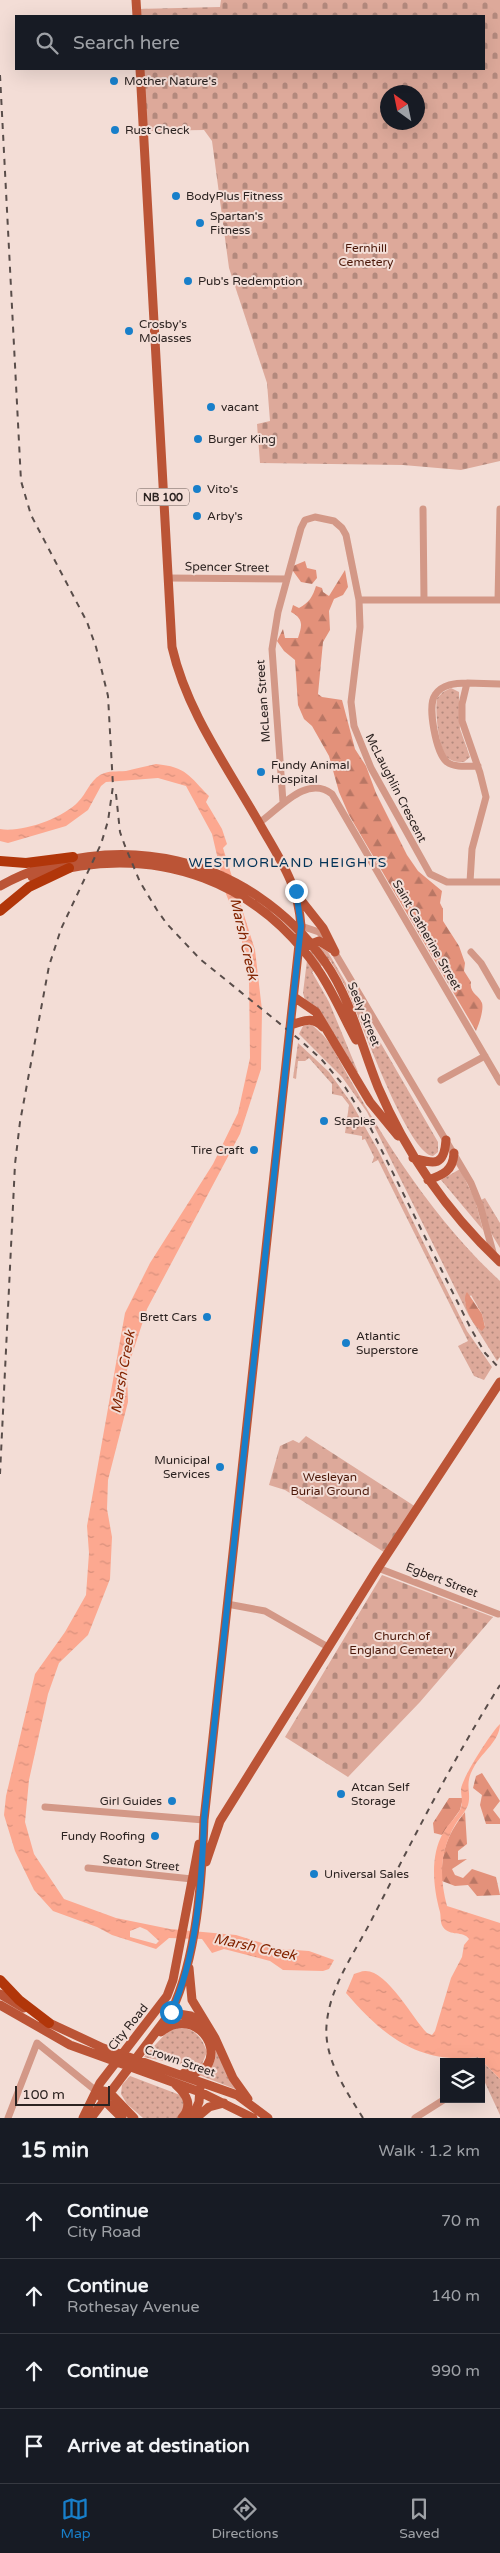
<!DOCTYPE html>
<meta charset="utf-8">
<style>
body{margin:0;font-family:"Varela Round",sans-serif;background:#242831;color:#f1f3f6}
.controls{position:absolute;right:15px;bottom:15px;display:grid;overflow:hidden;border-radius:0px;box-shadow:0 5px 20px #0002}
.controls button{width:45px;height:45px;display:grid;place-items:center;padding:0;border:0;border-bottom:1px solid #363941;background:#171b24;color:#f1f3f6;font:25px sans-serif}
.compass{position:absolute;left:380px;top:85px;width:45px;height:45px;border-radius:50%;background:#171b24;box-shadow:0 5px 20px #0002;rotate:327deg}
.scale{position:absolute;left:15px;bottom:12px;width:95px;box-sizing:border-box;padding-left:5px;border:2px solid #2c2321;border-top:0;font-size:14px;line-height:18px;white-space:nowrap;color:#2c2321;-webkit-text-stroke:4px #f3ddd6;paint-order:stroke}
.stop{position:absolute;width:15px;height:15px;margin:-11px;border:4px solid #187fca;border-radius:50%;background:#fff}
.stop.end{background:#187fca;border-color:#fff;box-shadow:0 1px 5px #0008}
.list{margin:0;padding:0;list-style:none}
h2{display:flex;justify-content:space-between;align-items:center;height:65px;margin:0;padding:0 20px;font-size:21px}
h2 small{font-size:16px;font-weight:400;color:#9ea1a6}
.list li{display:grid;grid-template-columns:32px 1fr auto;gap:15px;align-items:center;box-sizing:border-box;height:75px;padding:0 20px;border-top:1px solid #363941}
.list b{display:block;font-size:19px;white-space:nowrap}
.list p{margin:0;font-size:16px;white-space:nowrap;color:#9ea1a6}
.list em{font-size:16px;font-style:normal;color:#9ea1a6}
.icon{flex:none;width:28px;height:28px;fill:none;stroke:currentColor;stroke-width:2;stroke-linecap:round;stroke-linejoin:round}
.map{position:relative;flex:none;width:500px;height:2118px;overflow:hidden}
.search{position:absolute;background:#171b24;box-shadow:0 5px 20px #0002;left:15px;right:15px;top:15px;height:55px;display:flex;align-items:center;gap:12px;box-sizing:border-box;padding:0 18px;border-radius:0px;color:#9ea1a6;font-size:19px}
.sheet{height:365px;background:#171b24}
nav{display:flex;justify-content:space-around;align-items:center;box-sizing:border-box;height:70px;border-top:1px solid #363941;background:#171b24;font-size:14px;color:#9ea1a6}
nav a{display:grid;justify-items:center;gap:2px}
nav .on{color:#187fca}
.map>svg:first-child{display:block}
</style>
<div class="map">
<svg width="500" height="2118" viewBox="0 0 500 2118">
<defs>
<pattern id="grass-dots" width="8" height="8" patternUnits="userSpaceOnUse" patternTransform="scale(1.25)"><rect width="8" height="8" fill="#dda99a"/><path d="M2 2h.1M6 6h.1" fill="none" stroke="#b3897d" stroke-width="1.8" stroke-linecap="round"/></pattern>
<pattern id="forest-firs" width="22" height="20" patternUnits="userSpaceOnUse" patternTransform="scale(1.25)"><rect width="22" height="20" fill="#e3917a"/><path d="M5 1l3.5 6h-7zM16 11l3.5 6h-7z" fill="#b87664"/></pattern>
<pattern id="cemetery-stones" width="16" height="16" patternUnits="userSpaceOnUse" patternTransform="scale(1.25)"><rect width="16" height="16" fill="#dda99a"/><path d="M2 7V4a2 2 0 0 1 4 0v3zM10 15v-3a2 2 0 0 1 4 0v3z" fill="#b3897d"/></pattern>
<pattern id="water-ripples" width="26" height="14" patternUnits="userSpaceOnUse" patternTransform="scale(1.25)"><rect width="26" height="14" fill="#fca890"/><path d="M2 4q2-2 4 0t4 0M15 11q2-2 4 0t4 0" fill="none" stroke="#d8907c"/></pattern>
</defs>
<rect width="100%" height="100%" fill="#f3ddd6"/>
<path fill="url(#grass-dots)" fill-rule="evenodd" d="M451,688L459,692L460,729L470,757L464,762C459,762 454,762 449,759C438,751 435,711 437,698L443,692Z
M317,945L328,952L438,1142V1152L433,1156C408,1154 362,1023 350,997C345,984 337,972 330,960L312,972L329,1002L358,1072L355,1073L305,1000L303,993L308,952Z
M311,1024L323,1035L331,1045C377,1130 429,1215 500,1281V1357L497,1361L469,1316L367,1112L342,1077L299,1034L303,1026ZM471,1295L482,1314L485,1326L479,1329L465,1302Z
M298,1043L329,1072L352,1104L378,1150L467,1331L492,1367L484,1380L474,1376L458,1346L468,1341L378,1160L372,1163L374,1157L365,1139L362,1140V1136L345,1133L349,1105L342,1096L332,1094V1084L309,1058L305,1061H298L296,1079L293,1078Z
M460,1169L475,1200L483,1230L441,1180Z
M485,1198L500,1223V1248L491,1233L481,1200Z
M178,2027C194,2028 202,2037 207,2052L202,2064L193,2067L144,2057L168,2031Z
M215,2047L236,2089H235L199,2075C212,2069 218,2061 215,2047Z
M478,2057L500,2079V2115L481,2074V2062H472L469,2058Z
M130,2076L180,2095L185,2104L178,2118H143L127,2104L121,2094L122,2085Z"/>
<path fill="url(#forest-firs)" d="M305,561L307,568L316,570L317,578L312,584L301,582L293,571V566Z
M345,570L348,587L343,595L334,599L329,611L330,630L323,642L318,694L322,697L342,700L355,749L366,766L376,793L407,855L418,871L442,891L440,903L443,909V921L459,946L465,963L464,971L471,982C469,993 479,995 482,1003C484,1010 479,1024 476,1031L349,815L339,792L329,756L312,726L304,719L298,705L295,660L284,651L277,641L283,629L285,638H298C302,626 304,619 291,612L293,605L299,608C309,603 313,596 316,586L322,588L323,592L329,596Z
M467,1292L482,1314L485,1327L482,1331C473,1327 460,1301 467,1292Z
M482,1773L500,1801L493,1810L500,1819V1824H486L480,1805L482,1795L473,1788L476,1776Z
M449,1798H463L460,1810L442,1835L434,1833L433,1823Z
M465,1812L467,1844L458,1851V1860L467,1859L452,1869L455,1875L463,1878L472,1869L496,1877L500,1895L477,1896L468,1885L455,1886L442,1881C441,1851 447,1835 465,1812Z"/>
<path fill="url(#cemetery-stones)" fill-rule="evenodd" d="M221,0H500V461L461,470L403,465L260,463L257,424L270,421L267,383L229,268L212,141L204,130L144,131L141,69H484V16H138L137,9L220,7ZM388,92H418V122H388Z
M306,1436L416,1507L387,1554L285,1490L269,1485L280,1446L293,1440L299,1443Z
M382,1575L493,1617L420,1702L348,1777L285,1737Z"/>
<path fill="url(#water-ripples)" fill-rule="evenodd" d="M156,764C187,767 189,776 209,796L206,802L222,829L227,844L223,848L255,950L262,1010L261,1069L240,1134L147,1309L127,1370L128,1402L108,1480L107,1509L112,1537L110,1579L88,1635L59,1663L48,1694L29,1780L25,1822L34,1854L64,1899L116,1918L170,1929L236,1935L281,1949L309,1951L334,1960L329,1969L323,1971L283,1970L270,1961L224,1949L212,1953L202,1939L169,1938L156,1949L112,1935L97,1927L53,1911L34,1890L15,1851L4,1815L6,1796L35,1674L65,1632L86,1595L89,1553L87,1526L125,1313L150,1263L213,1164L238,1113L250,1058L249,977L239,926L226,894L212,834L186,786L158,778L106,782L101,786L88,810L66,826L8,843L0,841V829C22,833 63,818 78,802C87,793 89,782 100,775C109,770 116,772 126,771C135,769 146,766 156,764ZM140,1927L147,1930L159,1941L156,1944L130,1937V1931Z
M500,1724C500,1740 483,1752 475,1765C463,1785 472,1790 468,1805C465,1813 459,1818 455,1825C440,1851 439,1876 447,1906L500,1923V2079L478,2057C419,2065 382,2035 346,1993L354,1974C358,1973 361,1971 365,1971C387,1970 413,2019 427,2033L432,2035L435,2031L451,1978L462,1957L464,1945L469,1939C463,1930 450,1937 443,1927C440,1923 441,1916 440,1912C433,1887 430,1856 443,1833C448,1824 457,1817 461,1808C463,1800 461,1796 461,1789C462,1778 492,1731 500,1724Z"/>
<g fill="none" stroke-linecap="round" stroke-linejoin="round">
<path stroke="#d39887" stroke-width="7" d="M423,509L424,600
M168,578L287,579
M359,600H500
M498,600L500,509
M467,683C456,683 442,684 435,695C427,706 436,753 447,762C455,768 468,766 478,766
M283,802L272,649L278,612L301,528L305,520L315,517L334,521L342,528L346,535L359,600L360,627L351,702L354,726L371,768L430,874L447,882H500
M259,823C279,809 307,774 332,794L500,1082
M470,882L472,849L486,797L480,773L462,721V704L467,683L500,684
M301,926L319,932L326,939
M332,948L471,1183L480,1205L494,1256
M471,952L481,963L500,996
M441,1080L485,1056
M378,1568L498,1614
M227,1604L265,1611L328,1647
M45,1807L204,1820
M88,1868L192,1879
M8,2118L37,2043L95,2090
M415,2118L445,2099"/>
<path stroke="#bb5436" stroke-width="9" d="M136,0L137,16
M32,877C48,871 64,869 80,866C167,853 248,883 304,951C327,978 340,1010 356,1040
M0,886C114,824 250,856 325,962C351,999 361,1045 378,1087C407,1155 446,1211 500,1262
M300,899L323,928L335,952
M306,946L319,941L332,949
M294,997L316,1012L370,1102L398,1136
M291,1025C304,1021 312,1016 323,1027
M413,1158C435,1164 444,1167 446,1140
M428,1180C443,1175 453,1171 454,1153
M206,1862L220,1821L378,1568L500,1382
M189,1968L192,2000L215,2038L233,2078L248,2099
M0,1994L24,2008
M0,2005L70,2045L200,2092L253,2118
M166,2012L191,2016L205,2025
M43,2020L103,2048L237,2095L268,2118
M161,2032C189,2007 223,2042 207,2066L197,2072L184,2073
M176,2085C187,2095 193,2105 182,2118
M103,2091L109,2092L134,2118
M99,2095L122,2118
M83,2118L100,2083L167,1996L173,1980L199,1844
M91,2118L171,2012C197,1958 202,1879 204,1820L301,926C298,885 282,863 262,828C229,769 187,713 172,647L140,69
M192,2118L199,2102L200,2087
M196,2118L209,2107L224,2103"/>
<path stroke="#b1360a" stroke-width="10" d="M0,861L26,863L73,857
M0,911L29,887L69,868
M0,1980L19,2000L49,2023"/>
<path stroke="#594d4a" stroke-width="2" stroke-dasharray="6 6" stroke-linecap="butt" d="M0,75L21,481L31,515L87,622L96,647L108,696L113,786L108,821L101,844L61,929L49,966L20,1122L15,1164L0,1474
M116,794L120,832L125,846L140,882L157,910L167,924L200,959L300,1040L322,1060L345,1087L370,1127L471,1329L485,1353L500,1369
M363,2118C345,2089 322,2056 327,2021C331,1985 355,1952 371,1921C412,1841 452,1761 500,1685"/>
</g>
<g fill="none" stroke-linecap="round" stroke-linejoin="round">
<path stroke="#187fca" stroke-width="6" d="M171,2012C197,1958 202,1879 204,1820L301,926L296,891"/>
</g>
<g fill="#187fca" stroke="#f3ddd6" stroke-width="2">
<circle cx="114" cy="81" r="5"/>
<circle cx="115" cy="130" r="5"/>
<circle cx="176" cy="196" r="5"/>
<circle cx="200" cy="223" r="5"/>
<circle cx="188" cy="281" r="5"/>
<circle cx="129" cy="331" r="5"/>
<circle cx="211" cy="407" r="5"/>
<circle cx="198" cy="439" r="5"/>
<circle cx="197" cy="489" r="5"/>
<circle cx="197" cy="516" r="5"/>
<circle cx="261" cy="772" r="5"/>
<circle cx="324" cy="1121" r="5"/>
<circle cx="254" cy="1150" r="5"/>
<circle cx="207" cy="1317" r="5"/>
<circle cx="346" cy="1343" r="5"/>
<circle cx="220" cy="1467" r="5"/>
<circle cx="341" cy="1794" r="5"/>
<circle cx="172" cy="1801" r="5"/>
<circle cx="155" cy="1836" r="5"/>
<circle cx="314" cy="1874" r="5"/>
</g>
<g text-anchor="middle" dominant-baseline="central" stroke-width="4" stroke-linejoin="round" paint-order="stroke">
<rect fill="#f3ddd6" stroke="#685b57" stroke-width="1" x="137" y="488.5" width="52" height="17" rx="4"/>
<g font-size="11" font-weight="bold" fill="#2c2321">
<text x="163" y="497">NB 100</text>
</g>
<g font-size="12" fill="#2c2321" stroke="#f3ddd6" text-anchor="start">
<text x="124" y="81">Mother Nature's</text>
<text x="125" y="130">Rust Check</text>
<text x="186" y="196">BodyPlus Fitness</text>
<text x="210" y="216">Spartan's<tspan x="210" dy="14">Fitness</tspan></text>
<text x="198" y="281">Pub's Redemption</text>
<text x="139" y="324">Crosby's<tspan x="139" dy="14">Molasses</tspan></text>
<text x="221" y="407">vacant</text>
<text x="208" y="439">Burger King</text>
<text x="207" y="489">Vito's</text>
<text x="207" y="516">Arby's</text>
<text x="271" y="765">Fundy Animal<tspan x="271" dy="14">Hospital</tspan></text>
<text x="334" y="1121">Staples</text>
<text x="244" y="1150" text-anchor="end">Tire Craft</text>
<text x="197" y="1317" text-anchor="end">Brett Cars</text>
<text x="356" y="1336">Atlantic<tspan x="356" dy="14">Superstore</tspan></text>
<text x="210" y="1460" text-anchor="end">Municipal<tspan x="210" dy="14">Services</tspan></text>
<text x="351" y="1787">Atcan Self<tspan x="351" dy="14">Storage</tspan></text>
<text x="162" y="1801" text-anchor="end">Girl Guides</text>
<text x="145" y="1836" text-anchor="end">Fundy Roofing</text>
<text x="324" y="1874">Universal Sales</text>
</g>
<g font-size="12" fill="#4b1809" stroke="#f3ddd6">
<text x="366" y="248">Fernhill<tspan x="366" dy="14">Cemetery</tspan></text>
<text x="330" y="1477">Wesleyan<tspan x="330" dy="14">Burial Ground</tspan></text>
<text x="402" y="1636">Church of<tspan x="402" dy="14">England Cemetery</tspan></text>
</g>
<g font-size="12" fill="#2c2321" stroke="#f3ddd6">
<text transform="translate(227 567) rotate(1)">Spencer Street</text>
<text transform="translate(263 701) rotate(-94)">McLean Street</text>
<text transform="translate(396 788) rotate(63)">McLaughlin Crescent</text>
<text transform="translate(427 935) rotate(60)">Saint Catherine Street</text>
<text transform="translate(364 1014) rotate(68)">Seely Street</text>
<text transform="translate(442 1580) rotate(21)">Egbert Street</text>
<text transform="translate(141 1863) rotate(6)">Seaton Street</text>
<text transform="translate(128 2027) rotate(-51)">City Road</text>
<text transform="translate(180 2061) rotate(19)">Crown Street</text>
</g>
<g font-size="14" letter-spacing="1" fill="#023357" stroke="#f3ddd6">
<text x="288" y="862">WESTMORLAND HEIGHTS</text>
</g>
<g font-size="14" font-style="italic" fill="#832401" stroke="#f3ddd6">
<text transform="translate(244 939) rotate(77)">Marsh Creek</text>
<text transform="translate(123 1372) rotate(-80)">Marsh Creek</text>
<text transform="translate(255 1947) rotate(12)">Marsh Creek</text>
</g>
</g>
</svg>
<div class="controls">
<button><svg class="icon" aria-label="layers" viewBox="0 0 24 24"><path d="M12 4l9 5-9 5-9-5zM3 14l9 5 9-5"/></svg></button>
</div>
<svg class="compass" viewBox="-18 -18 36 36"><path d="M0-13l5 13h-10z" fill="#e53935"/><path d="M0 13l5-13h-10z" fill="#9ea1a6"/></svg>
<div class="scale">100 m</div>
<div class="stop" style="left:171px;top:2012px"></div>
<div class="stop end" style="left:296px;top:891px"></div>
<div class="search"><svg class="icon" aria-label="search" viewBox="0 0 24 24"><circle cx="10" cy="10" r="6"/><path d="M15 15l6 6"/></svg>Search here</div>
</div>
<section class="sheet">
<h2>15 min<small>Walk · 1.2 km</small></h2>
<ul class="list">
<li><svg class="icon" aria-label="ahead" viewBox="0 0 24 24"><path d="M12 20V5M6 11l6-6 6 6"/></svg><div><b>Continue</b><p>City Road</p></div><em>70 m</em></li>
<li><svg class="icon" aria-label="ahead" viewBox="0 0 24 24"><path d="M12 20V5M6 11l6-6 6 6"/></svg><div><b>Continue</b><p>Rothesay Avenue</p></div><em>140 m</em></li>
<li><svg class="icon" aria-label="ahead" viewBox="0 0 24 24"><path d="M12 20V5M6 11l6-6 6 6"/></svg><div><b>Continue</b></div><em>990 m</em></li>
<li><svg class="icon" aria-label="arrive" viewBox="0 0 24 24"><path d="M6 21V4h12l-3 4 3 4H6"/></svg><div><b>Arrive at destination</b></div></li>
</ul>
</section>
<nav>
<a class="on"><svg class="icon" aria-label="map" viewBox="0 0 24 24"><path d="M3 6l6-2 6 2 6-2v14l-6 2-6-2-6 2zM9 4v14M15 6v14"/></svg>Map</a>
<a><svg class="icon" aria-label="directions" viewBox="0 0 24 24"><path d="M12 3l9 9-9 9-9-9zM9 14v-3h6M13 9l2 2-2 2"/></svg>Directions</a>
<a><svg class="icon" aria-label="saved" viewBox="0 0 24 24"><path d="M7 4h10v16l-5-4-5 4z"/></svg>Saved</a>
</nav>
